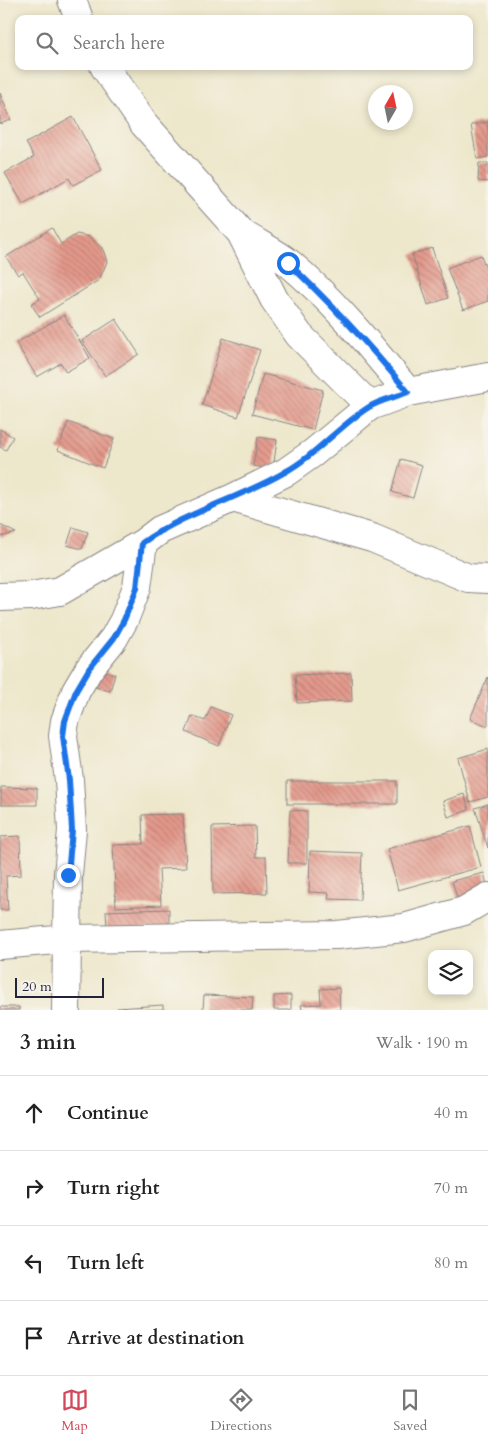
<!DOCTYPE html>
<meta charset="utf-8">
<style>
body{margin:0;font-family:Cardo,serif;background:#f2f2f2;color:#222}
.controls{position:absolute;right:15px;bottom:15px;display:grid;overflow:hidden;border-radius:10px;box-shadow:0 2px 8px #0003}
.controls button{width:45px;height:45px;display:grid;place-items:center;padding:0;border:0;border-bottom:1px solid #e0e0e0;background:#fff;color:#222;font:25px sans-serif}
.compass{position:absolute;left:368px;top:85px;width:45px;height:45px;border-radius:50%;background:#fff;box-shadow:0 2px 8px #0003;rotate:9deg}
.scale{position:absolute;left:15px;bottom:12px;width:89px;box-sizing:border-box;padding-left:5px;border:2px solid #22223b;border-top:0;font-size:14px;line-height:18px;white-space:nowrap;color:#22223b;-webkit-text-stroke:4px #f7f3e8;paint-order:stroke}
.stop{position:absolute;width:15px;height:15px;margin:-11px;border:4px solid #1a73e8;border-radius:50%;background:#fff}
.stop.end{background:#1a73e8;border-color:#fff;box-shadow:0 1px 5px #0008}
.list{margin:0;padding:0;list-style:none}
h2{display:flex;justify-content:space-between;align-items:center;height:65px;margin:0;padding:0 20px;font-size:21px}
h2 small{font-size:16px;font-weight:400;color:#767676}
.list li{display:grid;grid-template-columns:32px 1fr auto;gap:15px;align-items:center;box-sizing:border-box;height:75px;padding:0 20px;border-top:1px solid #e0e0e0}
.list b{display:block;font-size:19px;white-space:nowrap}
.list em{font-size:16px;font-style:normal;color:#767676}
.icon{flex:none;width:28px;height:28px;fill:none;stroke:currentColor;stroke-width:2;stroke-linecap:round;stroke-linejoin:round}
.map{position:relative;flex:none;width:488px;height:1010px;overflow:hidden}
.search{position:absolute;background:#fff;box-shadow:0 2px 8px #0003;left:15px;right:15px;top:15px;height:55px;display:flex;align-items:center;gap:12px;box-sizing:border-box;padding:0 18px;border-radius:10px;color:#767676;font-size:19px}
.sheet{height:365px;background:#fff}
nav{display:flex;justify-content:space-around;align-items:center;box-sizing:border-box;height:70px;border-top:1px solid #e0e0e0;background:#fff;font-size:14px;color:#767676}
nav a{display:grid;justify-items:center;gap:2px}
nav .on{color:#d1495b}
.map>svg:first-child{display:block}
</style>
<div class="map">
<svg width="488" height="1010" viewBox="0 0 488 1010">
<defs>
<pattern id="building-back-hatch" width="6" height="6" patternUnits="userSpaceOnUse" patternTransform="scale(1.25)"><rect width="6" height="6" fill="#e4998b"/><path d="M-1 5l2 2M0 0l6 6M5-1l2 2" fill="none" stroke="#b87c73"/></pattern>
</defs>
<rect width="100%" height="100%" fill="#f7f3e8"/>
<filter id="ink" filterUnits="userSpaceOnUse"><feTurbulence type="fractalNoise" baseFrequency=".02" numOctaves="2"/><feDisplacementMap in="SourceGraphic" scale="10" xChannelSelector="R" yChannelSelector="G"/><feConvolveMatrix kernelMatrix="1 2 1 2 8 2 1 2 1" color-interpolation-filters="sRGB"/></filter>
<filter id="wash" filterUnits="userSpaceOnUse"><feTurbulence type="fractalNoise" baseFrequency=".0096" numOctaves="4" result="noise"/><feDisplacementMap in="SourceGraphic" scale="20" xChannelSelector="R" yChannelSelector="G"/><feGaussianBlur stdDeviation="1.12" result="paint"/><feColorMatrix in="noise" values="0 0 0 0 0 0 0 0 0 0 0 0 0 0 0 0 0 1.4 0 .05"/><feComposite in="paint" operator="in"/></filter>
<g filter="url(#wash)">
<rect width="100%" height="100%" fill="#ede7cb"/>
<g id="blocks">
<path fill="url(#building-back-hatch)" d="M0,93L11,120L0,124Z
M73,117L102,170L73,185L69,178L23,204L5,173L34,157L26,143Z
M488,122V157L477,159L471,125Z
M479,163H488V182L478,181Z
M52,228L61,244L77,234L90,237L103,249L107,262L99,280L40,317L31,304L40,299L23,272L18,275L6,257Z
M432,248L448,298L428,305L412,254Z
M481,255L488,275V301L463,310L447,268Z
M64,315L90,358L66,372L61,363L37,377L16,343Z
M116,319L139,354L105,376L82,341Z
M223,338L260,350L238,417L202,405Z
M263,374L323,390L313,430L252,414Z
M68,422L114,439L103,468L58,450Z
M0,429L13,437L6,450L0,447Z
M258,437L277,440L273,469L253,466Z
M401,459L422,465L413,498L392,492Z
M0,525L16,533L0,537Z
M73,527L88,532L82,549L67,545Z
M100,669L115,674L110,691L95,687Z
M351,673L352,701L297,703L295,675Z
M488,677V726L470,719Z
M211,707L231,715L219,746L186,732L192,716L205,721Z
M488,749V797L470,802L458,758Z
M287,781H397V804H287Z
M1,787L37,788V805H1Z
M464,794L469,810L448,817L443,801Z
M488,804V848L475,808Z
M290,810L307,811V863H288Z
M183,814L186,868L159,869L161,905L116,907L113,845L143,844L142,815Z
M255,826L256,857H266L267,893L213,894L212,827Z
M470,826L481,867L398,890L387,849Z
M20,836L21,875L6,876L8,910H0V837Z
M310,851L362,853L360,900L328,899L329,893L309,892Z
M484,873L488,889L458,901L452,881Z
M169,909V928L107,929L106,911Z
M339,988L340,1010H302L301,1005L321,1004L320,989Z
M204,995L253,997L252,1010H203Z
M291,995V1010H274V996Z
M163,1005V1010H118L117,1008Z
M0,1007H19V1010H0Z"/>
</g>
</g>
<g filter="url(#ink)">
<use href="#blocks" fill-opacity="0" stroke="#888483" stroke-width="1"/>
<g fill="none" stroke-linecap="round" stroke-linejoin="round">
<defs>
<path id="minor" d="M72,0L79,19
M104,66L144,124L241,233L274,299L299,335L370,406
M241,233C256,243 275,252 289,263C334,301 371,347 408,392
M233,498L372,538L468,578L488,579
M0,597L31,596L60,591L143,543L160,530L233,498L286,472L313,453L370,406L408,392L488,377
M0,945L68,939L337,935L404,928L464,911L488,897
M66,1010L68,875L72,830L69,780L63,736L65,721L76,691L89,669L114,638L124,620L137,587L143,543"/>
</defs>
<use href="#minor" stroke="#888483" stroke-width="30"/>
<use href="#minor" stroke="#fff" stroke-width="28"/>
</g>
</g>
<g fill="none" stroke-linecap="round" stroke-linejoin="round" filter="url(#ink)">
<path stroke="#1a73e8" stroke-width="6" d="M68,875L72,830L69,780L63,736L65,721L76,691L89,669L114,638L124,620L137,588L142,543C185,512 239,499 285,472C316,455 339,426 369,407C380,400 396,397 408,392C370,346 331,303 288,263"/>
</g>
</svg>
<div class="controls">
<button><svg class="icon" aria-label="layers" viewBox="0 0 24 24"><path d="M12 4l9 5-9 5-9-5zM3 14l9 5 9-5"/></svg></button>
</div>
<svg class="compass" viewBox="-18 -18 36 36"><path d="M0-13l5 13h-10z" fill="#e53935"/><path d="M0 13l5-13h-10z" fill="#767676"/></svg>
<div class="scale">20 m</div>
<div class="stop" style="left:288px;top:263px"></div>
<div class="stop end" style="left:68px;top:875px"></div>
<div class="search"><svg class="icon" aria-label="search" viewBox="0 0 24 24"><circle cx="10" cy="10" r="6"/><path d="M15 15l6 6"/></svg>Search here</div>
</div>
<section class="sheet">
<h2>3 min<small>Walk · 190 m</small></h2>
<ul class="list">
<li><svg class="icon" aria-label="ahead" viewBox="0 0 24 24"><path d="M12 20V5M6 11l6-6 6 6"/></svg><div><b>Continue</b></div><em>40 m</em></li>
<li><svg class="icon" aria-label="right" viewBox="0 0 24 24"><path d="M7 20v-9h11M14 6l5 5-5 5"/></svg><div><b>Turn right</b></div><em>70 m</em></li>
<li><svg class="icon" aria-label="left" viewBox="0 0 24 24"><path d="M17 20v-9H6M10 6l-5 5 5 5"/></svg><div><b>Turn left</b></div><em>80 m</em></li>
<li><svg class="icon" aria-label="arrive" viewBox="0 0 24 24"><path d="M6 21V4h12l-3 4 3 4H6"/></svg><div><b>Arrive at destination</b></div></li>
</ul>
</section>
<nav>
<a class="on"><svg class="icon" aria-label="map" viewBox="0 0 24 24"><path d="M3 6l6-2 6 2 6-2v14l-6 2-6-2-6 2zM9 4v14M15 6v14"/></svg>Map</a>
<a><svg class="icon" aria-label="directions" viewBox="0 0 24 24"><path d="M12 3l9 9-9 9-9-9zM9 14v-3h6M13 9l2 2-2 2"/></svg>Directions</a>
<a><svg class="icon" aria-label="saved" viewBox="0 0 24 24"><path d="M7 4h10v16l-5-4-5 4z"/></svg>Saved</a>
</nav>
